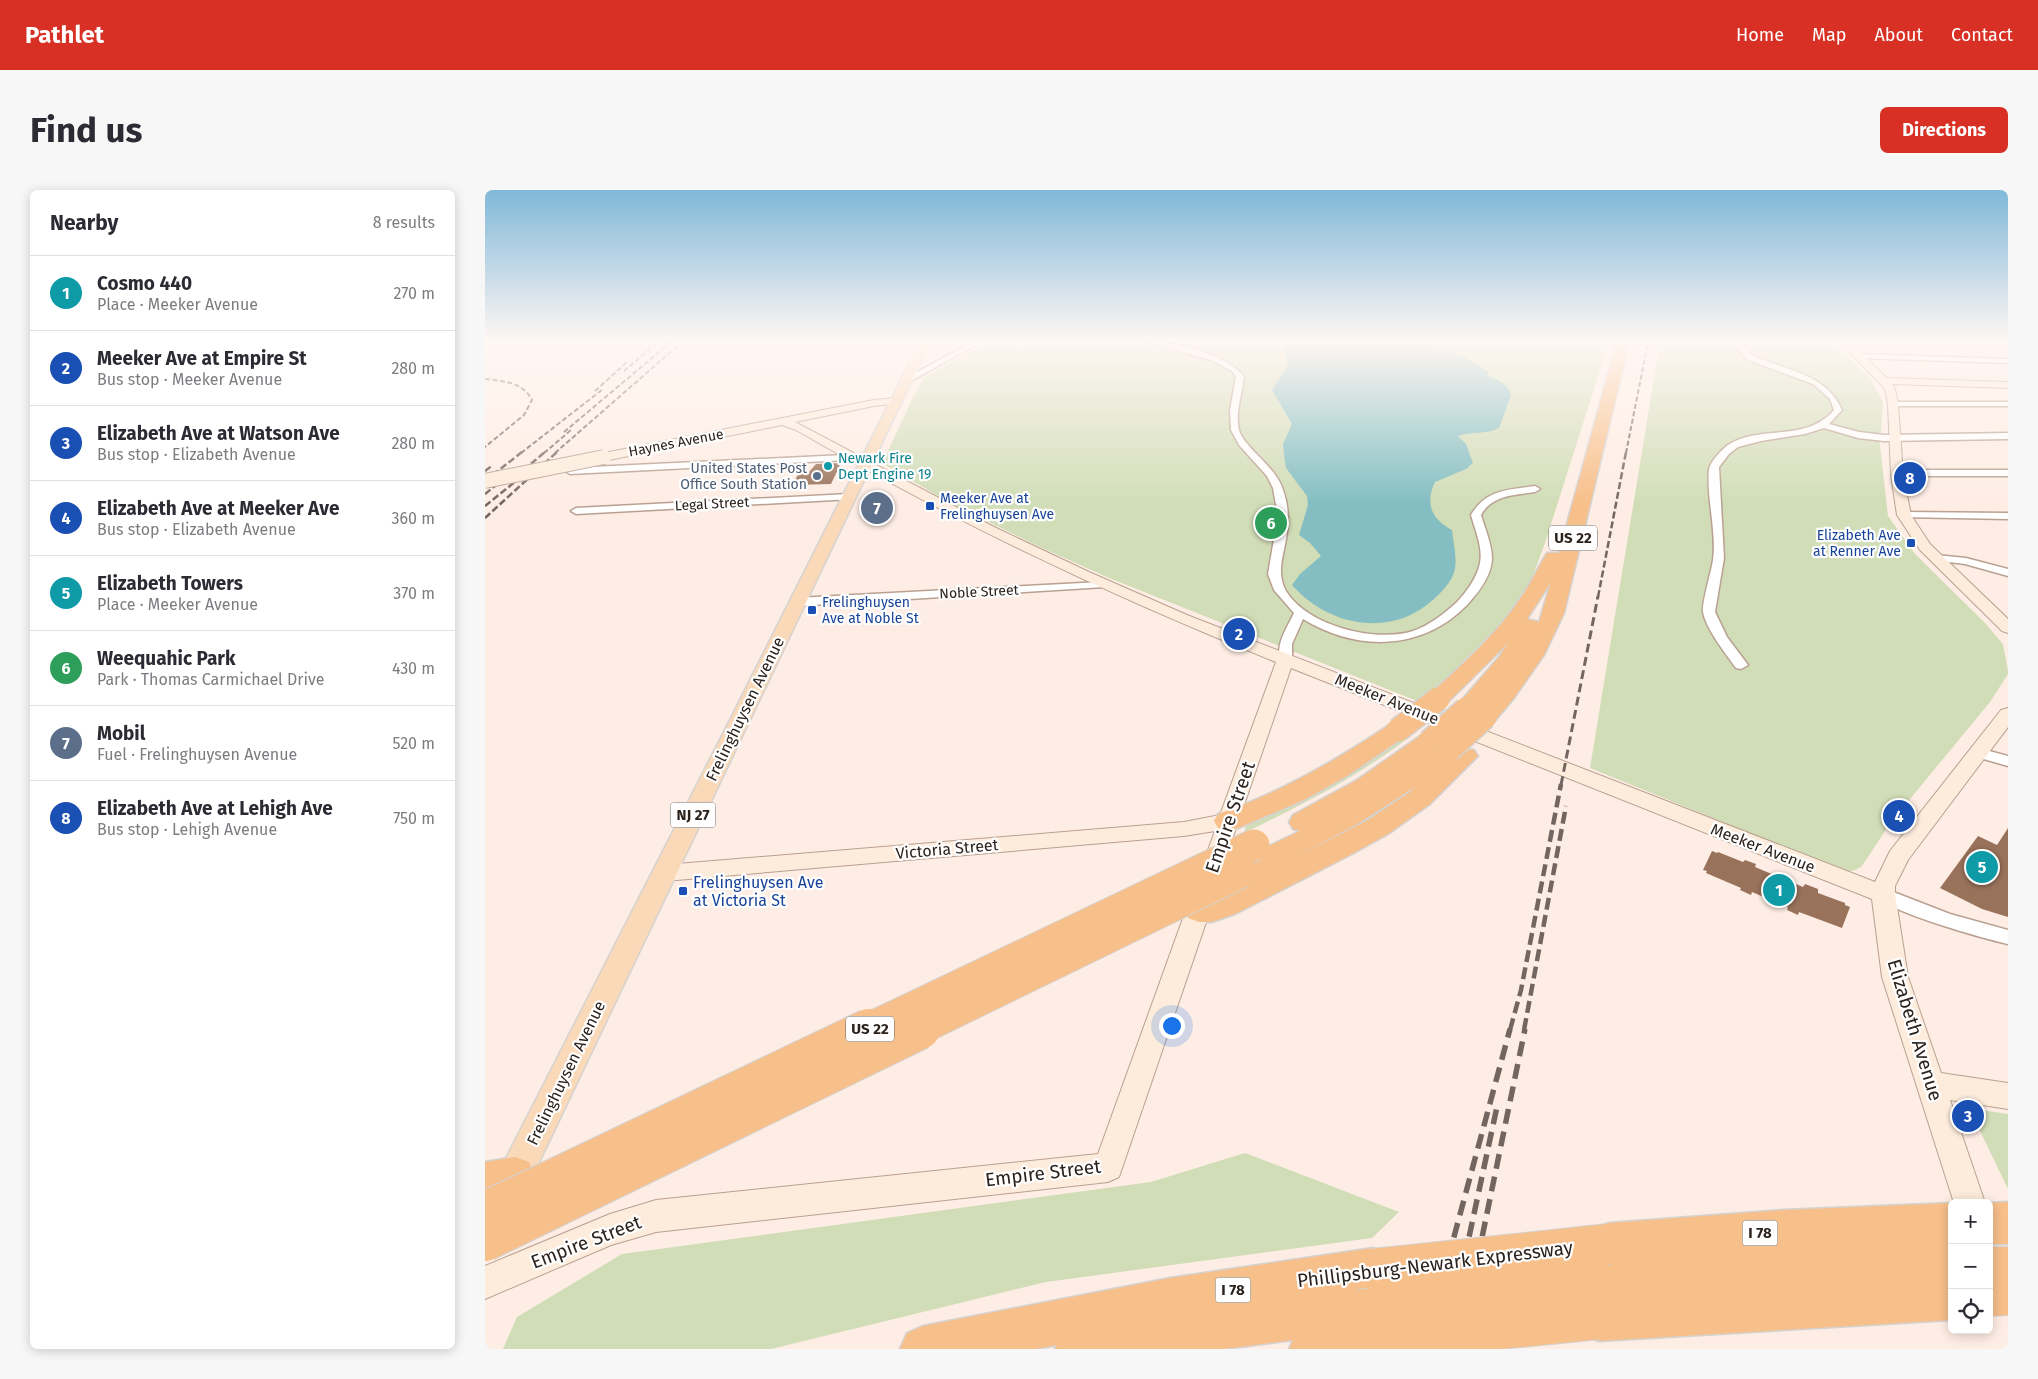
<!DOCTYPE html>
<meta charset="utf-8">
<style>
body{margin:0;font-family:"Fira Sans",sans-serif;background:#f7f7f7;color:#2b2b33}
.controls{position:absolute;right:15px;bottom:15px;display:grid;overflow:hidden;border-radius:8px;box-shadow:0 2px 12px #0003}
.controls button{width:45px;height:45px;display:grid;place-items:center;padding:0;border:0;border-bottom:1px solid #e1e1e2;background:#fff;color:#2b2b33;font:25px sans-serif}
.you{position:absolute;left:686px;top:835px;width:18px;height:18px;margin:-12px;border:4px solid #fff;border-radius:50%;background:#1a73e8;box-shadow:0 0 0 8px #1a73e833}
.badge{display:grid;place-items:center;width:32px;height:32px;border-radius:50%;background:#d93025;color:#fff;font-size:16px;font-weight:700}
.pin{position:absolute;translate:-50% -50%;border:2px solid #fff;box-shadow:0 1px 5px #0006}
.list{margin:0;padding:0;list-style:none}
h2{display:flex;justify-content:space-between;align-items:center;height:65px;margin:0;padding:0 20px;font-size:21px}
h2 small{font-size:16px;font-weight:400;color:#7c7c81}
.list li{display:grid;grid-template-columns:32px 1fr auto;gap:15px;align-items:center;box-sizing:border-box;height:75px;padding:0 20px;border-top:1px solid #e1e1e2}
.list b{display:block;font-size:19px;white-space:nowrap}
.list p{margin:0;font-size:16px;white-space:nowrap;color:#7c7c81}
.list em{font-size:16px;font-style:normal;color:#7c7c81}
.icon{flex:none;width:28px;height:28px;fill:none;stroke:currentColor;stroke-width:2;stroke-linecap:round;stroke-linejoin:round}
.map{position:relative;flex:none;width:1523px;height:1159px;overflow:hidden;border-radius:8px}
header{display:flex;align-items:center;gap:30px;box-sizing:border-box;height:70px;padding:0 25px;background:#d93025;color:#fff}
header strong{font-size:24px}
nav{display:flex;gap:28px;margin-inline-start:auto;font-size:18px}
.intro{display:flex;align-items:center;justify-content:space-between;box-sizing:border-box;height:120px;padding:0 30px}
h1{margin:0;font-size:35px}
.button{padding:12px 22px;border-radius:8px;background:#d93025;color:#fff;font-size:18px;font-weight:700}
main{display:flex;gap:30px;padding:0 30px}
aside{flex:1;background:#fff;border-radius:8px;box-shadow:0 2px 12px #0003}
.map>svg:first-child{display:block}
</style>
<header>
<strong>Pathlet</strong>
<nav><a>Home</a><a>Map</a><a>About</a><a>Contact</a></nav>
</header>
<div class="intro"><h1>Find us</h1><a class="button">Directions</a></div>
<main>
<aside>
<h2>Nearby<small>8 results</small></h2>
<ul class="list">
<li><span class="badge" style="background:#0f9aa8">1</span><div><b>Cosmo 440</b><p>Place · Meeker Avenue</p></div><em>270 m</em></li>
<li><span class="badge" style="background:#1a4fb4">2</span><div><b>Meeker Ave at Empire St</b><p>Bus stop · Meeker Avenue</p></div><em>280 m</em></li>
<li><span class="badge" style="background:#1a4fb4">3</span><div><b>Elizabeth Ave at Watson Ave</b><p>Bus stop · Elizabeth Avenue</p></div><em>280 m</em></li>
<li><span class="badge" style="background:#1a4fb4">4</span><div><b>Elizabeth Ave at Meeker Ave</b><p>Bus stop · Elizabeth Avenue</p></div><em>360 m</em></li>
<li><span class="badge" style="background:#0f9aa8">5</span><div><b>Elizabeth Towers</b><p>Place · Meeker Avenue</p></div><em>370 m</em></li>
<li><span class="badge" style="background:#2e9e5b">6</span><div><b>Weequahic Park</b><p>Park · Thomas Carmichael Drive</p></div><em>430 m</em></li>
<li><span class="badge" style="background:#5c6f8a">7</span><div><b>Mobil</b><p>Fuel · Frelinghuysen Avenue</p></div><em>520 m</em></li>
<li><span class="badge" style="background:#1a4fb4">8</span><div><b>Elizabeth Ave at Lehigh Ave</b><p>Bus stop · Lehigh Avenue</p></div><em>750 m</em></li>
</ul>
</aside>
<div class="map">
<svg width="1523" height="1159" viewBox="0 0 1523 1159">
<rect width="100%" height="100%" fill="#feede4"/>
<path fill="#d1ddb7" d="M504,152H1124L1060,353L1043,399L1026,428L937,513L624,388L555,357L465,313L400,275L398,272L428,207L440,187Z
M1175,152H1348L1386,190L1398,212L1395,255L1403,326L1430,364L1500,433L1518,454L1523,481V484L1505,512L1406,632L1377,676C1368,683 1361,682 1351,678L1105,578Z
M927,537L936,538C882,582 821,613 759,643L762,632Z
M1484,918L1523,924V999Z
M760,963L914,1022L887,1048L561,1092L286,1159H18L32,1127L137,1064L666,992Z"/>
<path fill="#84bec2" d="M810,152H938L980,167L1005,183L1001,185C1013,190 1021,192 1026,205L1014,238C1000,245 987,241 973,246L981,254L988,273L981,279L950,292C940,313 946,329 967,340C968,351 972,367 970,378C969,389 957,402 949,409C906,449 843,436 807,395L815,384L836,366L825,353L814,345L823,315L822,306L801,278L799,265L798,254L807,234L787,200L803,175L799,159L803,154Z"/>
<path fill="#99725b" d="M356,273L346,294L307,295L314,283L324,282L331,274Z
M1523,638V727L1497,719L1455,698L1493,646L1512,655Z
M1227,661L1232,663L1233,662L1258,672L1260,670L1271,674L1270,677L1318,697L1320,694L1333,699V703L1360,713V715L1365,717L1357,738L1314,722L1313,725L1302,720L1303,717L1267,702L1266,705L1255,700L1256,698L1221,683L1222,681L1218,680Z"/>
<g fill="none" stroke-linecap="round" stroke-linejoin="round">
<defs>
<path id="street" d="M488,152H496L424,192L417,190Z
M663,152C691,152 742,164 759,187C757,204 750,223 754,240C759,258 790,275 798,300C803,314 804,328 802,342C800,362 790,382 801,401C822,436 891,453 928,441C945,435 959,424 972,412C982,401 992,388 995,373C998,357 990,340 986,325C1001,299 1023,300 1050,296L1055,299L1050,302C1029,305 1007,305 996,325C1000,339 1007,354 1007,369C1006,387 993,403 982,415C937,461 872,462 818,429L807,454V468L801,472L796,471C789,456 803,436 809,423L789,400L783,384L793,326L788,298L782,286L754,255L746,240L745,220L751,187L747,181L726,170Z
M1249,152H1255L1267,165L1273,168C1305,181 1342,185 1357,220L1344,234L1374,242L1399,245L1523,243V249L1399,251L1373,248L1339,238L1320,244L1276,251L1253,257L1244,264L1234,277L1239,368L1230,422L1242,447L1263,475L1256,479L1251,478C1241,464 1221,439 1218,422C1217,412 1226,383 1228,370C1232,342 1221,307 1224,279C1226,271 1236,260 1243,255C1276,234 1321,253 1349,220L1345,209L1328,194L1261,169Z
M1371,164L1523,169V173L1374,168L1370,166Z
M1405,212H1523V216H1405Z
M380,264L383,265V269L85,284L80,281L85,278Z
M1412,278L1427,280H1523V286H1427L1409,283V279Z
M364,304L367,305V309L91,324L86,321L91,318Z
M1419,322L1523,323V329L1415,327L1414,325Z
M1451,365L1481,368L1523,379V386L1480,374L1447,370L1446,368Z
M616,392L620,393L622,395L620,397L312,416L306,412L312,408Z
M1493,558L1523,566V576L1488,566L1486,563L1488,560Z
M1398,698L1465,724L1523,740V754C1501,749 1399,721 1389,704L1392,699Z"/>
<path id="secondary" d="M1355,152H1364L1402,188L1523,192V198L1407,194L1410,199L1413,214L1418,285L1426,325L1445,354L1523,429V443L1517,441L1435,360L1412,325L1406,285L1403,214L1400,199Z
M411,208L415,209L416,211L415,213L389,216L310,232L507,336L604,382L702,425L1390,692L1405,661L1516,520L1523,518V537L1423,670L1410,696V704L1423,787L1456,883L1523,893V919L1465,910L1500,1013H1469L1397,787L1387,709L806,478L735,685L727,687L719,685L716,679L730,641L699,646L180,691L172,689L169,683L172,677L180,675L699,632L735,625L791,472C623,405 468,331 311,240L297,235L119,271L113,267L119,263L389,210Z
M718,697L726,700L730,706L634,987L623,992L171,1042L126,1055L0,1109V1076L125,1024L171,1010L613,964L706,706L710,700Z"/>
<path id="primary" d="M435,152H445L36,1010L24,1015L12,1010L7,998L12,986L242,536Z"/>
<path id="highway" d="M1132,152H1144L1079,423L1059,465L1029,508L1009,532L1000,534L991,532L988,527L990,523L981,526L972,524L969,519L1014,467L1023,453L961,514L953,516L945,514L941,509L945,504C978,474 1012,444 1037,406C1047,392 1053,377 1062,363H1074ZM1066,392L1054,432L1042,429Z
M913,532L922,535L925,540L922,545L862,586L819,610L753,638L743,641L733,638L729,631L733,624C795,603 850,571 904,535Z
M944,544L953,546L957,552L955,554L964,552L973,554L976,559L989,560L993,566L945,614L903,644L865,665L750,724L727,732H714L703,728L699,720L703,712L714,708H728L762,691L757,693L747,690L742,682L747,674L815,641L808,639L804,632L808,625L872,590L935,546ZM930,597L925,602L883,630L811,667L874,633Z
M30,967L44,972L50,986L44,1000L30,1005L0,1010V972Z
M1523,1012V1054H1504L1503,1013Z
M1467,1013V1130L1114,1151L1098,1145L1092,1129L1098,1113L1106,1110L1097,1094L1104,1079L1118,1073L1109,1069L1103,1054L1109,1039L1124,1033L1298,1020Z
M888,1058L903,1064L909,1079L903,1094L883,1101L891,1104L897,1120L891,1136L882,1139L888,1154L886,1159H804L808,1150L739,1159H570L572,1155L551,1159H415L422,1143L438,1136L685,1088Z"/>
</defs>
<use href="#street" stroke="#b9a091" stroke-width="3"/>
<use href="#secondary" stroke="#b9a091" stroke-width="2"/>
<use href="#primary" stroke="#d5d3d2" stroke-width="3"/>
<use href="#highway" stroke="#d5d3d2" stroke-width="3"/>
<use href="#street" fill="#fff" fill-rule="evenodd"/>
<use href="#secondary" fill="#fdecdc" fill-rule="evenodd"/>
<use href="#primary" fill="#fad9b9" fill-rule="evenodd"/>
<use href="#highway" fill="#f7bf8a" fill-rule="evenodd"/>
<path stroke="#736660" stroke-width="2" stroke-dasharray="5 2.5" stroke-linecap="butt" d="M139,181L173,152
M0,189C18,191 38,192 47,210L39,225L0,257
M110,201L142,172
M79,242L186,152
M36,263L118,199
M59,263L86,240
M70,263L197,152
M1141,263L1163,152"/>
<path stroke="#736660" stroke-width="2.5" stroke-dasharray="7 3" stroke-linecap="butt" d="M0,281L8,275
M0,291L37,262
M23,293L60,262
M0,304L26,283
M0,316L31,291
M0,328L72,262
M1113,407L1141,262"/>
<path stroke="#736660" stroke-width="3" stroke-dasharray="9 4.5" stroke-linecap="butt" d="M1076,595L1113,406"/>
<path stroke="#736660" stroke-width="4.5" stroke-dasharray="12 5.5" stroke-linecap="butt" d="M1025,840L1036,800L1076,594
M1039,840L1081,616"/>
<path stroke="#736660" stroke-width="5.5" stroke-dasharray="15 8" stroke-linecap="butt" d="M941,1159L960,1080L1025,839
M960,1159L1013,912
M974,1159L1040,839"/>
<defs>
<path id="secondary-bridge" d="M0,291L119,267"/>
<path id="highway-bridge-far2" d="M913,540L953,509
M944,552L981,519
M964,560L1000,527"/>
<path id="highway-bridge-far1" d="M381,840L769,655
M433,840L757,682"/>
<path id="highway-bridge" d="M0,1022L384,839
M0,1051L435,839
M1504,1077H1523
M888,1079L1124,1054
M1504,1106L1523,1105
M875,1120L1119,1094
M865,1154L1114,1129"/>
</defs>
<use href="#secondary-bridge" stroke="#b9a091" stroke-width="16" stroke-linecap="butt"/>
<use href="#highway-bridge-far2" stroke="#d5d3d2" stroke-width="26" stroke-linecap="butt"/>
<use href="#highway-bridge-far1" stroke="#d5d3d2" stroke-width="33" stroke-linecap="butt"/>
<use href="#highway-bridge" stroke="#d5d3d2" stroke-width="42" stroke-linecap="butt"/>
<use href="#secondary-bridge" stroke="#fdecdc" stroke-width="14"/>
<use href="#highway-bridge-far2" stroke="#f7bf8a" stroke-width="23"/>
<use href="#highway-bridge-far1" stroke="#f7bf8a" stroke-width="31"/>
<use href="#highway-bridge" stroke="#f7bf8a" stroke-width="40"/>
</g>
<linearGradient id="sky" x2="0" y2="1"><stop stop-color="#80b8d9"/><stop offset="0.48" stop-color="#fff7f3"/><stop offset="1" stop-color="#fff7f3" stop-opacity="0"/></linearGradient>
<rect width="1523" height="314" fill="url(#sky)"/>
<circle fill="#0f9aa8" stroke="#fefefe" stroke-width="2" cx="343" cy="276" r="5"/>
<circle fill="#5c6f8a" stroke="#fefefe" stroke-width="2" cx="332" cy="286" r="5"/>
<g fill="#1a4fb4" stroke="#fefefe" stroke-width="2">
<rect x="440" y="311" width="10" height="10" rx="2.5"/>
<rect x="1421" y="348" width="10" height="10" rx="2.5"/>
<rect x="322" y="415" width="10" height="10" rx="2.5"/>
<rect x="193" y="696" width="10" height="10" rx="2.5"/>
</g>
<g text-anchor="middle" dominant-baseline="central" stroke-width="4.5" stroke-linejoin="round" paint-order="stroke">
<g font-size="14" fill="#2c221d" stroke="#fefefe">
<text transform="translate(191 253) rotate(-11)">Haynes Avenue</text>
<text transform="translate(227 314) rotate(-3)">Legal Street</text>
<text transform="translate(494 402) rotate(-3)">Noble Street</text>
</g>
<g font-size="14" fill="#0d838f" stroke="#fefefe" text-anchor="start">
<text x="353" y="268">Newark Fire<tspan x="353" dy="16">Dept Engine 19</tspan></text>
</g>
<g font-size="14" fill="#4e5e75" stroke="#fefefe" text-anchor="end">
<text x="322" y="278">United States Post<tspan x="322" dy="16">Office South Station</tspan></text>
</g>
<g font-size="14" fill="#164399" stroke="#fefefe" text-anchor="start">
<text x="455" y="308">Meeker Ave at<tspan x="455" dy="16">Frelinghuysen Ave</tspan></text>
<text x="1416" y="345" text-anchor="end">Elizabeth Ave<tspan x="1416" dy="16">at Renner Ave</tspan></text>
<text x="337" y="412">Frelinghuysen<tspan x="337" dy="16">Ave at Noble St</tspan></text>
</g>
<g fill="#fefefe" stroke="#6b6460" stroke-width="1">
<rect x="1064" y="335.5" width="48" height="25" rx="4"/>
<rect x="185.5" y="612.5" width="45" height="25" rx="4"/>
<rect x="361" y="826.5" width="48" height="25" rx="4"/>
<rect x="1257.5" y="1030.5" width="35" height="25" rx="4"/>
<rect x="730.5" y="1087.5" width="35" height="25" rx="4"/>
</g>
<g font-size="15" font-weight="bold" fill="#2c221d">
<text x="1088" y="348">US 22</text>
<text x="208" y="625">NJ 27</text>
<text x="385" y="839">US 22</text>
<text x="1275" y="1043">I 78</text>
<text x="748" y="1100">I 78</text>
</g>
<g font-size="16" fill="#2c221d" stroke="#fefefe">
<text transform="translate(902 509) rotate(22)">Meeker Avenue</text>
<text transform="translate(260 519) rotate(-64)">Frelinghuysen Avenue</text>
<text transform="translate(1278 658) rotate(21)">Meeker Avenue</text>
<text transform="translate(462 659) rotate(-5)">Victoria Street</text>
<text transform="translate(81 883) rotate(-64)">Frelinghuysen Avenue</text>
</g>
<g font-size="16" fill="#164399" stroke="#fefefe" text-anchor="start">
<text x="208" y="692">Frelinghuysen Ave<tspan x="208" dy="18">at Victoria St</tspan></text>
</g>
<g font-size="19" fill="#2c221d" stroke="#fefefe">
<text transform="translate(745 627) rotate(-71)">Empire Street</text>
<text transform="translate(1430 840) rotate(73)">Elizabeth Avenue</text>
<text transform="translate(558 983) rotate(-7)">Empire Street</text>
<text transform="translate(101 1052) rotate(-21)">Empire Street</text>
<text transform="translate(950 1074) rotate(-7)">Phillipsburg-Newark Expressway</text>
</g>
</g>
</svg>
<div class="controls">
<button>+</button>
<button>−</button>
<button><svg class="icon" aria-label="locate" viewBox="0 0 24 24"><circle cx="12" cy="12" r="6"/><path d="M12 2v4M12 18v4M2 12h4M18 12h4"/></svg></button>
</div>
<div class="you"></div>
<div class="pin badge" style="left:1294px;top:700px;background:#0f9aa8">1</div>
<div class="pin badge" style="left:754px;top:444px;background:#1a4fb4">2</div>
<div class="pin badge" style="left:1483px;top:926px;background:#1a4fb4">3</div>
<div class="pin badge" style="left:1414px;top:626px;background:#1a4fb4">4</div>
<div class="pin badge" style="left:1497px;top:677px;background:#0f9aa8">5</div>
<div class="pin badge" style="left:786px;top:333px;background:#2e9e5b">6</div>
<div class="pin badge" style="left:392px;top:318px;background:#5c6f8a">7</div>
<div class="pin badge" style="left:1425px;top:288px;background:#1a4fb4">8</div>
</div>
</main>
